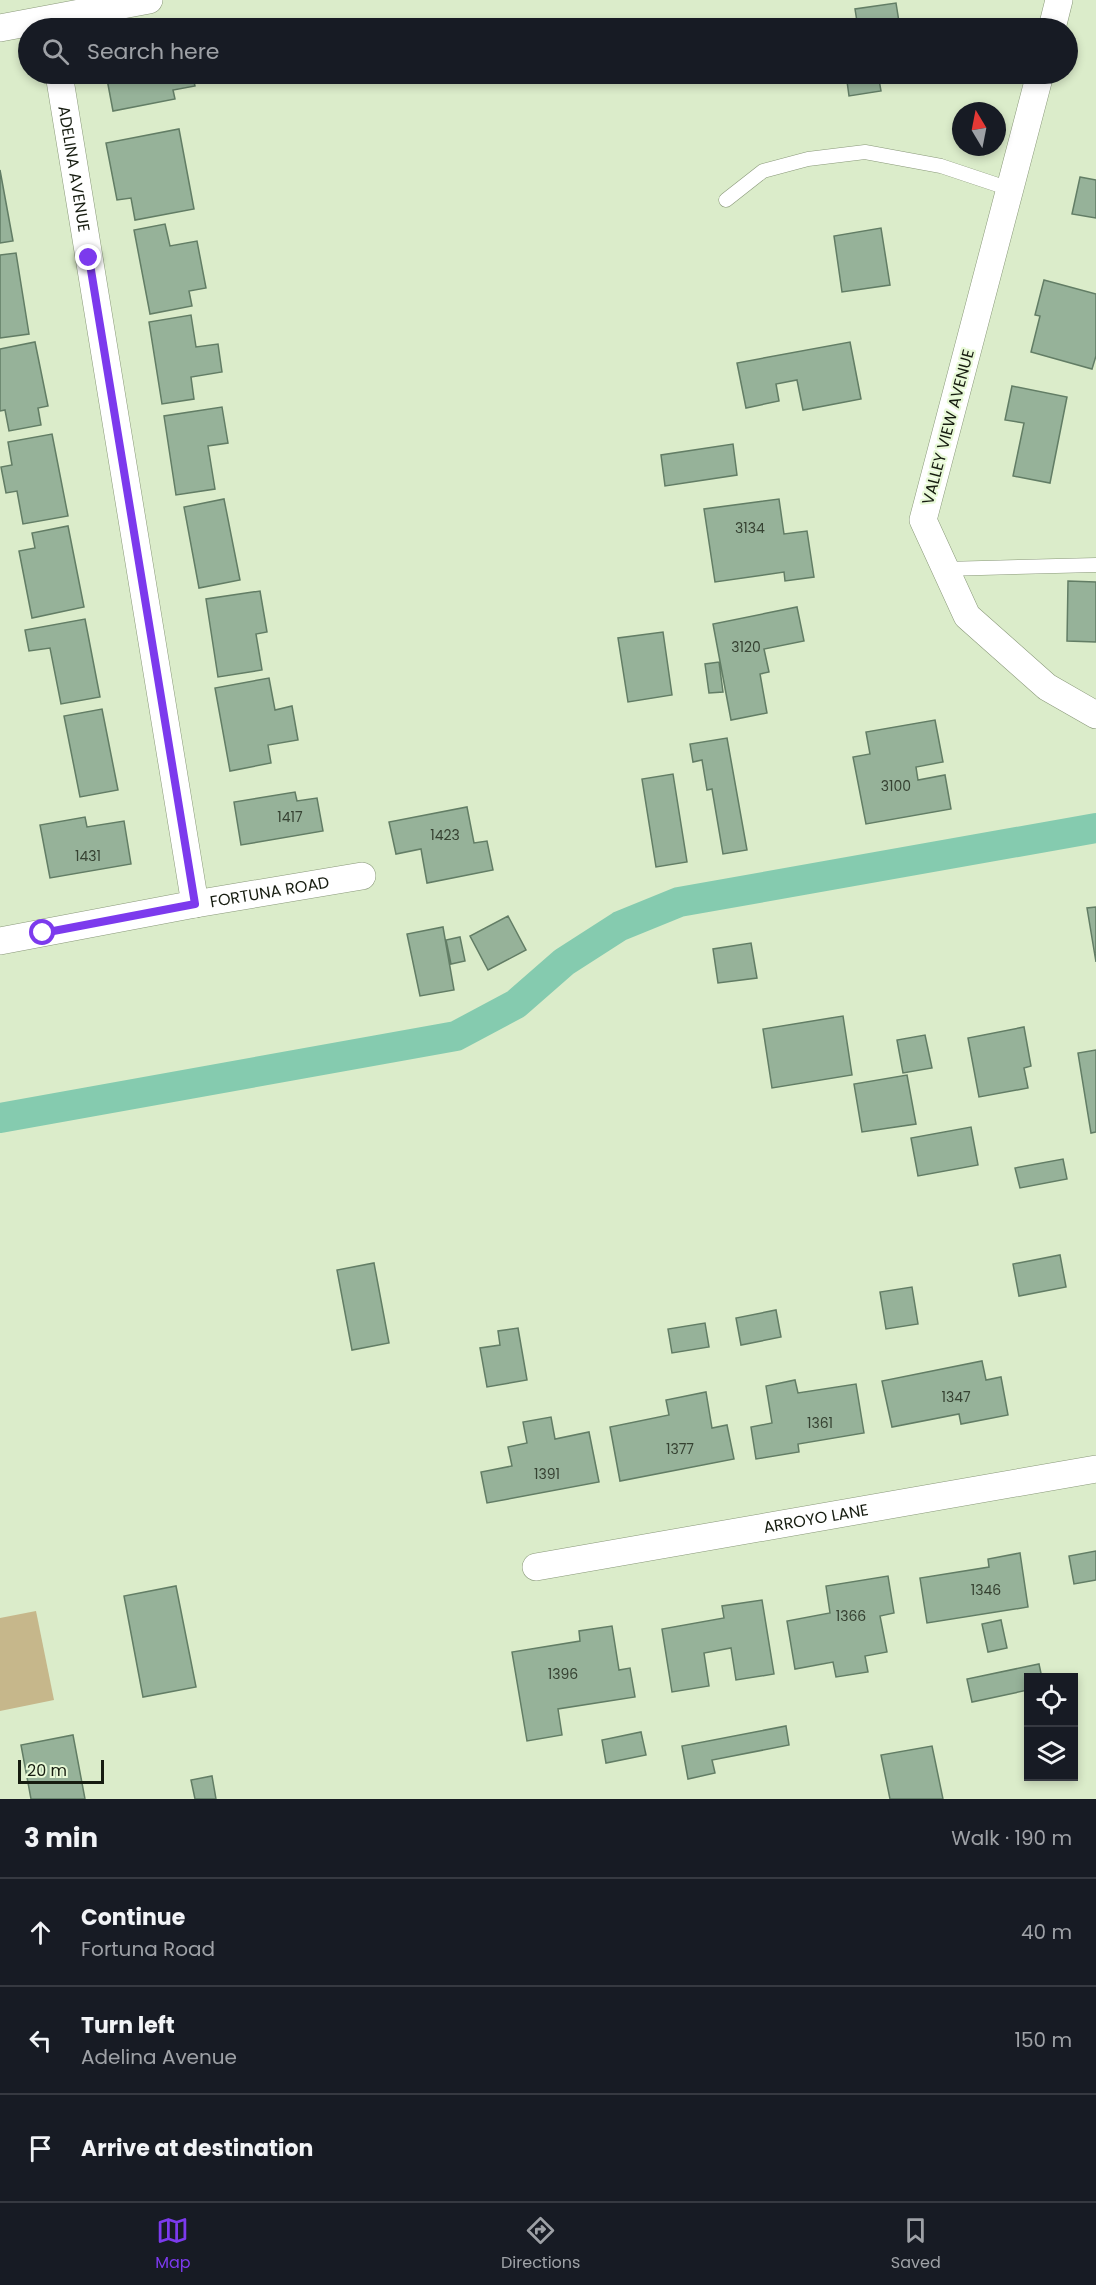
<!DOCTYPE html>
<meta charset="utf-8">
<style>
body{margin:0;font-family:Poppins,sans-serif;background:#242831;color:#f1f3f6}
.controls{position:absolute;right:18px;bottom:18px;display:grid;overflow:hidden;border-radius:0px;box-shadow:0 3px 9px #0003}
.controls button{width:54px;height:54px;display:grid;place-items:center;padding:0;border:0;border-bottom:2px solid #363941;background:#171b24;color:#f1f3f6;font:30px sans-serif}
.compass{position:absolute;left:952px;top:102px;width:54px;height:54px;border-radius:50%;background:#171b24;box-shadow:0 3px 9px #0003;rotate:350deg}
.scale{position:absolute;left:18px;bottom:15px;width:86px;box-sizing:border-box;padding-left:6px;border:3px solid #161c10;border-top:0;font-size:16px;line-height:21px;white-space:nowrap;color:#161c10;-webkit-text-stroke:4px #e8f9d7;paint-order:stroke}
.stop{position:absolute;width:18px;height:18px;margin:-14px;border:4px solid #7c3aed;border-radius:50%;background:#fff}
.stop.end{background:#7c3aed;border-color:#fff;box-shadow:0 2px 6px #0008}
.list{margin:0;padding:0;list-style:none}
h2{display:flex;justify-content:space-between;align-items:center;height:78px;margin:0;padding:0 24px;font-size:26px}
h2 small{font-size:20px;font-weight:400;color:#9ea1a6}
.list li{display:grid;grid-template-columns:39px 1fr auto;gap:18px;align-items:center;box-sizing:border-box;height:108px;padding:0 24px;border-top:2px solid #363941}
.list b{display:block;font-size:22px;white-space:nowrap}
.list p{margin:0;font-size:20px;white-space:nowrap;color:#9ea1a6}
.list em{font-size:20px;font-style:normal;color:#9ea1a6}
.icon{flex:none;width:33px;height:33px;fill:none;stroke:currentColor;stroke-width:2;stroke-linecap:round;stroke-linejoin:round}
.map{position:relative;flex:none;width:1096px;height:1799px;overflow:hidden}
.search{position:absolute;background:#171b24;box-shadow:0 3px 9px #0003;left:18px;right:18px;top:18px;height:66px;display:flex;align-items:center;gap:15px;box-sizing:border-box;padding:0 21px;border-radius:33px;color:#9ea1a6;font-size:22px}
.sheet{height:402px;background:#171b24}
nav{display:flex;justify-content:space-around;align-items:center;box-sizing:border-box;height:84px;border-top:2px solid #363941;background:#171b24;font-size:16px;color:#9ea1a6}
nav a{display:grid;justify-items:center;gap:3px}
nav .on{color:#7c3aed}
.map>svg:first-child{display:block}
</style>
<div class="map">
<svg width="1096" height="1799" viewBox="0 0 1096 1799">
<rect width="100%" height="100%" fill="#dbecca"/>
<path fill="#c6b78b" d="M36,1611L54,1700L0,1711V1618Z"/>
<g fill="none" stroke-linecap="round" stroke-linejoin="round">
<path stroke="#85cbaf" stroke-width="30" d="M0,1118L456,1036L516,1004L564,962L620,926L679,902L1096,828"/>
</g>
<path fill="#96b299" stroke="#627d65" stroke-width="1.5" d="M896,3L900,28H858L855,9Z
M106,74H192L195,86L173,90L175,99L113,111Z
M846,74H878L881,91L849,96Z
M179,129L194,209L135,220L131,198L117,200L106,143Z
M0,170L13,241L0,243Z
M1080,177L1096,180V218L1072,214Z
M165,224L170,246L197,241L206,288L189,291L192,306L150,314L134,230Z
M881,228L890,285L842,292L834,236Z
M16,253L29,334L0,338V255Z
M1044,280L1096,294V356L1092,369L1031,352L1040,316L1035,315Z
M191,315L196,347L218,344L222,372L191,377L194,399L162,404L149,322Z
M35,342L48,406L38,408L41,425L9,431L5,410L0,411V349Z
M850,342L861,399L803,410L797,380L776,384L779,401L746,408L737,363Z
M1012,386L1067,397L1050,483L1013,476L1024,423L1005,420Z
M222,407L228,443L208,446L215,489L176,495L164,416Z
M52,434L68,516L23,524L17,491L6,493L1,467L12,465L8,442Z
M733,444L737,475L665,486L661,455Z
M224,499L240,580L199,588L184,507Z
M779,499L784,534L807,531L814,577L785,581L784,572L715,582L704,509Z
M68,526L84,607L32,618L19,551L35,548L32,533Z
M1068,581L1096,582V642L1067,641Z
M260,591L267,632L256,634L262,670L218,677L206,599Z
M797,607L804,641L764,649L769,672L760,674L767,713L731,720L713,624Z
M85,619L100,697L61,704L50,648L29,651L25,630Z
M663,632L672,695L628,702L618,638Z
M719,662L723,692L709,693L705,664Z
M269,678L275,710L292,706L298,740L268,745L271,763L230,771L215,688Z
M102,709L118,790L80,797L64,716Z
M935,720L943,762L916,767L918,780L945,775L951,809L866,824L853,757L870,754L866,732Z
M727,738L747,850L723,854L712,789L707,790L702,760L693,762L690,744Z
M673,774L687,862L656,867L642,779Z
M295,792L297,801L317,798L323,831L241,845L234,802Z
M467,807L474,843L487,841L493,870L427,883L421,849L396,854L389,822Z
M85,817L87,827L124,821L131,864L50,878L40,825Z
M1096,907V962L1087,908Z
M508,916L526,950L488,970L470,936Z
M443,927L454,990L420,996L407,934Z
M460,937L465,961L451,964L446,940Z
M751,943L757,978L718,983L713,949Z
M843,1016L852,1075L772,1088L763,1029Z
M1024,1027L1031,1066L1024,1068L1028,1088L979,1097L968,1038Z
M925,1035L932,1068L903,1073L897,1040Z
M1096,1050V1132L1091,1133L1078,1053Z
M907,1075L916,1124L862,1132L854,1084Z
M971,1127L978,1165L918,1176L911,1138Z
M1063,1159L1067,1179L1020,1188L1015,1168Z
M1060,1255L1066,1287L1019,1296L1013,1264Z
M374,1263L389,1343L352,1350L337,1270Z
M912,1287L918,1324L886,1329L880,1292Z
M776,1310L781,1337L741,1345L736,1318Z
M705,1323L709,1347L672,1353L668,1329Z
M518,1328L527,1380L487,1387L480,1348L500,1345L498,1331Z
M982,1361L986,1380L1001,1377L1008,1415L961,1424L959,1414L892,1427L882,1381Z
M795,1380L798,1393L856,1384L864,1433L798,1444L799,1452L756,1459L751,1427L772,1423L766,1386Z
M706,1392L712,1428L727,1425L734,1459L620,1481L610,1427L669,1415L666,1400Z
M551,1417L555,1439L589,1432L599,1482L487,1503L481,1472L512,1466L508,1447L527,1443L523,1422Z
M1096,1551V1580L1074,1584L1069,1556Z
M1020,1553L1028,1607L927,1623L920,1578L989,1567L988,1559Z
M888,1576L894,1613L880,1616L887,1652L865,1656L868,1672L836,1677L833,1662L795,1669L787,1621L830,1613L826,1586Z
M176,1586L196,1687L143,1697L124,1596Z
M762,1600L774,1674L736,1680L731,1648L704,1653L709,1686L672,1692L662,1629L724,1618L722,1606Z
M1001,1620L1007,1648L988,1652L982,1624Z
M612,1626L619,1670L630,1668L635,1697L558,1709L562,1735L527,1741L512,1652L580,1641L579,1631Z
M1039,1664L1042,1678H1028V1690L972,1702L967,1679Z
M786,1726L789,1745L712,1760L715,1773L688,1779L682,1746Z
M641,1732L646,1755L606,1763L602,1740Z
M73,1735L85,1799H31L21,1745Z
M932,1746L943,1799H890L881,1755Z
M212,1776L216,1799H195L191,1780Z"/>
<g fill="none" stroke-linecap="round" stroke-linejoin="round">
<defs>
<path id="lane" d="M726,200L763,171L808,159L865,152L941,166L1010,189
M945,569L1096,565"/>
<g id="street">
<path d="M0,28L149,0"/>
<path d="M1052,28L1059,0"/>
<path id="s1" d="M59,74L195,904"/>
<path d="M1040,74L923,520L967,616L1047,687L1096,715"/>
<path id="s2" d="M0,941L195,904L362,876"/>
<path id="s3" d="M536,1567L1096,1469"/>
</g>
</defs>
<use href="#lane" stroke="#899879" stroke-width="15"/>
<use href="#street" stroke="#899879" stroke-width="28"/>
<use href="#lane" stroke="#fff" stroke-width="14"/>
<use href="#street" stroke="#fff" stroke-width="27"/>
</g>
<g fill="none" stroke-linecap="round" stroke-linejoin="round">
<path stroke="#7c3aed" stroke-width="8" d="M43,933L195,904L89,258"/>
</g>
<g text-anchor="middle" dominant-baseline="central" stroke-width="4.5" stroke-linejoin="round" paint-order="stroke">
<g font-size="14" fill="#364232">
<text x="750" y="528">3134</text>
<text x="746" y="647">3120</text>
<text x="896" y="786">3100</text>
<text x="290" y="817">1417</text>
<text x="445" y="835">1423</text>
<text x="88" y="856">1431</text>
<text x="956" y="1397">1347</text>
<text x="820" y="1423">1361</text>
<text x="680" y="1449">1377</text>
<text x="547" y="1474">1391</text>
<text x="986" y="1590">1346</text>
<text x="851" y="1616">1366</text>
<text x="563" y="1674">1396</text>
</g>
<g font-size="16" fill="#161c10" stroke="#e8f9d7">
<text stroke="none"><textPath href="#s1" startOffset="96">ADELINA AVENUE</textPath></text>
<text transform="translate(948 427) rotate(-75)">VALLEY VIEW AVENUE</text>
<text stroke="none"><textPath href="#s2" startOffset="274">FORTUNA ROAD</textPath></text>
<text stroke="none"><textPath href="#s3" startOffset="284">ARROYO LANE</textPath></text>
</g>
</g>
</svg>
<div class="controls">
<button><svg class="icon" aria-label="locate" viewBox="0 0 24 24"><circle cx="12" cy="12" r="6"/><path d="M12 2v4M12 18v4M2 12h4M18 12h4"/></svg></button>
<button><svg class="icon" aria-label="layers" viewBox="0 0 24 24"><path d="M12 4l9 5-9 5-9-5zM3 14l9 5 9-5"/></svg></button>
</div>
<svg class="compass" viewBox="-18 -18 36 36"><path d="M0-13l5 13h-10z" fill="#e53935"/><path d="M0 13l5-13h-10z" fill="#9ea1a6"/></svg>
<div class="scale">20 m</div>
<div class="stop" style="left:43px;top:933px"></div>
<div class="stop end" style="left:89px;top:258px"></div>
<div class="search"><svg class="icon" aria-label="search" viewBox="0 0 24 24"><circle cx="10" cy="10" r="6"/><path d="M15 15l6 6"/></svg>Search here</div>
</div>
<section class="sheet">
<h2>3 min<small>Walk · 190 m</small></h2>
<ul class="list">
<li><svg class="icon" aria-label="ahead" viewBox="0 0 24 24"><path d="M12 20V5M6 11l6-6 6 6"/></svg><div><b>Continue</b><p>Fortuna Road</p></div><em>40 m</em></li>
<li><svg class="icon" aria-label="left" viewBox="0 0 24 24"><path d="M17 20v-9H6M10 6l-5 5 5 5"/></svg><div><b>Turn left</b><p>Adelina Avenue</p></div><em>150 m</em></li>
<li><svg class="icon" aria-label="arrive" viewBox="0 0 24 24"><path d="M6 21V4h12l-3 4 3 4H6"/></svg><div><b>Arrive at destination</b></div></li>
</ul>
</section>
<nav>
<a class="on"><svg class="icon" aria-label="map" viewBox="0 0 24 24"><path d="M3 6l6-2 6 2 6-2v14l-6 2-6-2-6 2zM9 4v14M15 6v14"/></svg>Map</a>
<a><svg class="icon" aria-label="directions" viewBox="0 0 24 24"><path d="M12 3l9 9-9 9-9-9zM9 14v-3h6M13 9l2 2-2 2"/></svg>Directions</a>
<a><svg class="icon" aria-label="saved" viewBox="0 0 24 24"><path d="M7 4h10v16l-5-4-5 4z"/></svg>Saved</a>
</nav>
